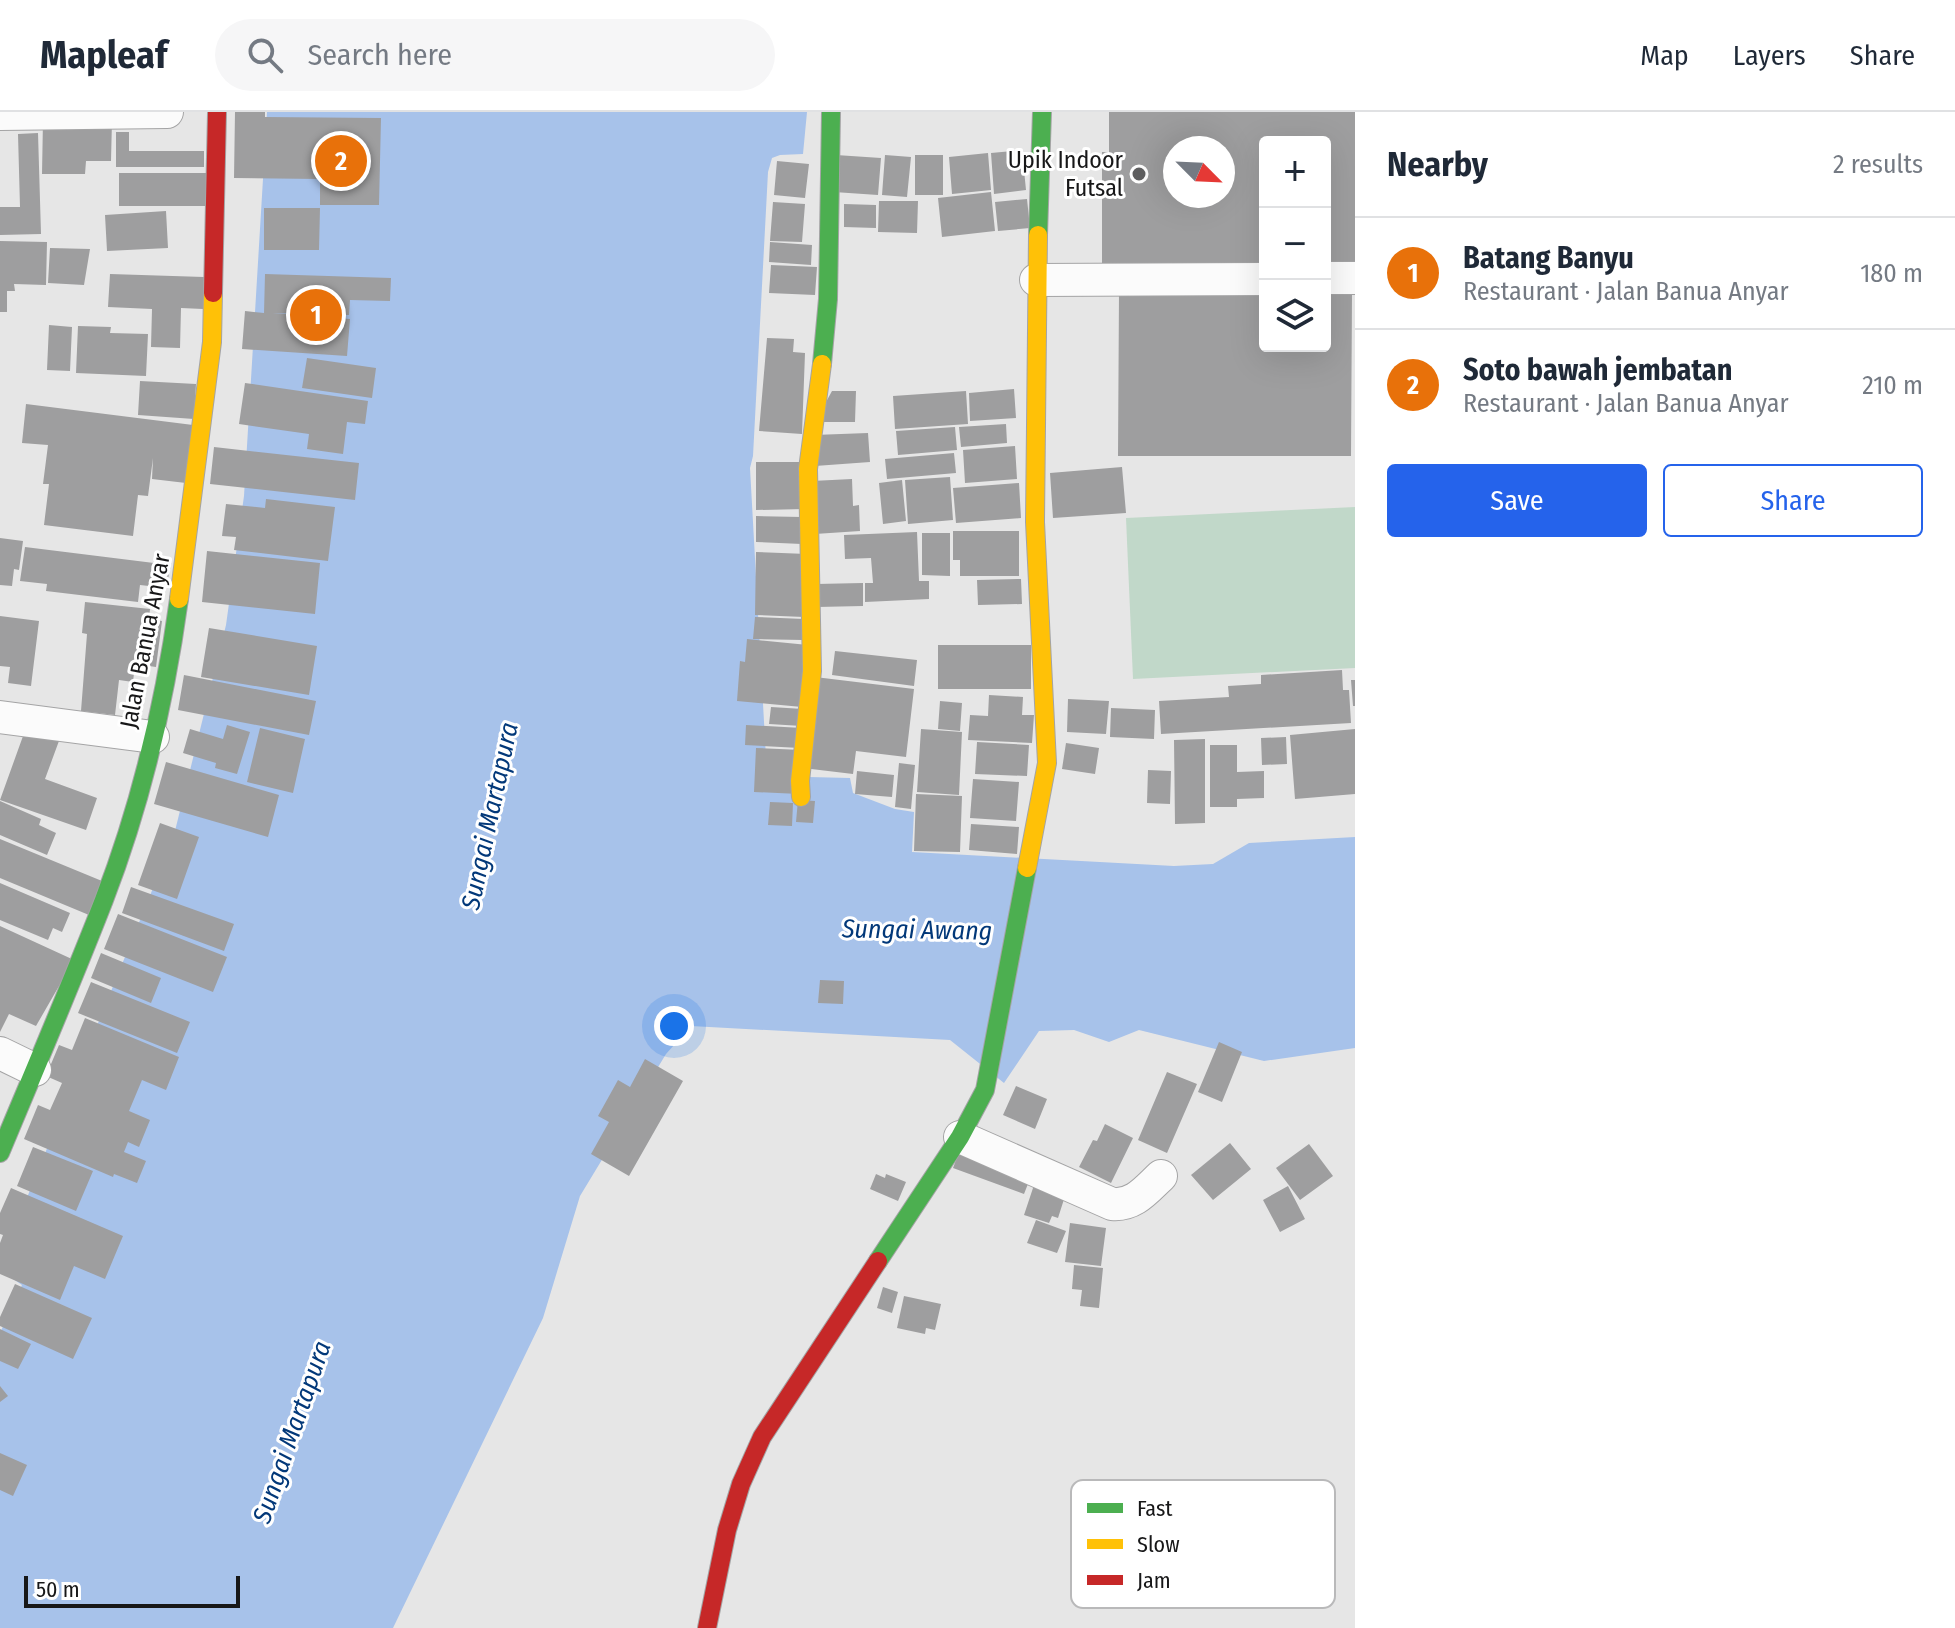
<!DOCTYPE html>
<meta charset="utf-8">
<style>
body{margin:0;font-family:"Fira Sans Condensed",sans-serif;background:#f6f6f7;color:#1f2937}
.controls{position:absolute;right:24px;top:24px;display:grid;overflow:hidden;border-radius:8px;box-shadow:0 8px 32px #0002}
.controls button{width:72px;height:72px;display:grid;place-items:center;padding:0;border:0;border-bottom:2px solid #e0e1e3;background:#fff;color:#1f2937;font:40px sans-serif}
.compass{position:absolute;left:1163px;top:24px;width:72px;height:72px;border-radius:50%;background:#fff;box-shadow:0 8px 32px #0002;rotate:114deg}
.scale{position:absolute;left:24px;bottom:20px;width:216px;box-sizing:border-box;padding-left:8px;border:4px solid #171718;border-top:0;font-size:22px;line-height:28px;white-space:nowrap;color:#171718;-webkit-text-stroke:6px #fff;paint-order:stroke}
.you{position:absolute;left:674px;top:914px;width:28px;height:28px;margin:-20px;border:6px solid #fff;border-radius:50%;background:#1a73e8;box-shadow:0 0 0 12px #1a73e833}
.badge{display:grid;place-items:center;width:52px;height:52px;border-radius:50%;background:#2563eb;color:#fff;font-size:26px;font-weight:700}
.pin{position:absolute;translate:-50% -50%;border:4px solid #fff;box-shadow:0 2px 8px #0006}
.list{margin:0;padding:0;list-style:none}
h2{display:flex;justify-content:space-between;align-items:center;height:104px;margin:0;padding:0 32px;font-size:34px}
h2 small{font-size:26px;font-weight:400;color:#747a83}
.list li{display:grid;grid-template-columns:52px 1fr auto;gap:24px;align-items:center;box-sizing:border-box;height:112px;padding:0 32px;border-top:2px solid #e0e1e3}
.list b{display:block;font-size:30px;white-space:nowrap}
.list p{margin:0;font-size:26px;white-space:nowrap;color:#747a83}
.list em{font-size:26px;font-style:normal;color:#747a83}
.actions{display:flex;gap:16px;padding:24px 32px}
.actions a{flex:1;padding:18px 0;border:2px solid #2563eb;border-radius:8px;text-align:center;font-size:28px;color:#2563eb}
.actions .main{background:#2563eb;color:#fff}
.icon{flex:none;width:44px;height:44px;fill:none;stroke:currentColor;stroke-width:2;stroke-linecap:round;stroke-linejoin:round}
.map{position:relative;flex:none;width:1355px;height:1516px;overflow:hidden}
header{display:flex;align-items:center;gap:48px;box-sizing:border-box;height:112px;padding:0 40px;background:#fff;border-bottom:2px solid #e0e1e3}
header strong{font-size:38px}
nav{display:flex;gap:44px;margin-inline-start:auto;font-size:28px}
.search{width:560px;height:72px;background:#f6f6f7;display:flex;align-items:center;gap:20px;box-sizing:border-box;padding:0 28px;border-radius:44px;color:#747a83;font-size:30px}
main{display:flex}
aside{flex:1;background:#fff}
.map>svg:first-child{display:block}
</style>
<header>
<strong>Mapleaf</strong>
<div class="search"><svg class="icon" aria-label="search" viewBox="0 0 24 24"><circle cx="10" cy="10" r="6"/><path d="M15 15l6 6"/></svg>Search here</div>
<nav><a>Map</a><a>Layers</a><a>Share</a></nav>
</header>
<main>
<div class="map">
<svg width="1355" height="1516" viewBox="0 0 1355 1516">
<rect width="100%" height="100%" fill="#e6e6e6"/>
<path fill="#c1d8c9" d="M1355,395V556L1133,567L1126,406Z"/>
<path fill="#a7c2ea" d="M267,0H807L803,42L780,43L772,46L768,60L753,344L750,356L767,664L850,666L853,681L895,697L914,700L912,740L1174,754L1213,752L1249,731L1355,725V936L1264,949L1139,918L1109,930L1074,918L1039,919L1004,971L950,928L691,914L666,942L580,1084L543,1206L393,1516H0V1221L22,1173L0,1158V1152L173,727L226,513L244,384Z"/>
<path fill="#9e9e9f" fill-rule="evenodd" d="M235,0H265V5L381,6L379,93H320V67L234,66Z
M1109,0H1355V159L1325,160V30H1265V160L1102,161V40H1109ZM1175,36H1223V84H1175Z
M43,8H112L111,49H86L85,62H42Z
M116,20H129V39H204V55H116Z
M38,21L41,122L0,123V95H20L18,22Z
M1022,38L1026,78L994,82L991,41Z
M988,41L991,78L952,82L949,45Z
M836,43L881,46L878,83L834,80Z
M885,43L911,45L907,85L882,83Z
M915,43H943V83H915Z
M777,49L809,52L805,86L774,83Z
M119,61H207V94H119Z
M991,80L995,119L942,125L938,86Z
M1027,87L1030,116L998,119L995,90Z
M879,89H918L917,121L878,120Z
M773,90L805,92L802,130L770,129Z
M844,92L876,93V116L844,115Z
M264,96H320L319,138H264Z
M166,99L168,136L107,139L105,103Z
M0,129L47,130L46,173L14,172L15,179H7V200H0Z
M770,130L812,133L811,153L769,150Z
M50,136L90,137L84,173L48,171Z
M771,153L817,155L815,183L769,181Z
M110,162L204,165L203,197L181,196L180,236L151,235L152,197L108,195Z
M265,162L391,166L390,189L350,188L349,203L273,201L350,207L347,244L242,237L245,199L264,201Z
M1119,180H1265V234H1325V180H1352L1351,344H1118Z
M49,213L72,215L70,259L47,258Z
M78,214L111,215L110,221L148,222L146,264L76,261Z
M767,226L794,227L793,240L805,241L802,322L759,319Z
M307,246L376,256L372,286L302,276Z
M140,269L196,272L194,307L138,303Z
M245,271L368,289L365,312L347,310L343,342L307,337L309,322L239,312Z
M1014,277L1016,306L970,309L969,281Z
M832,279H856L855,310H815Z
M966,279L968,312L895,317L893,284Z
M26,292L193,313L186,371L152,367L153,346L148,384L138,383L133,424L44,413L49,372H43L48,333L22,331Z
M1006,312L1007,331L961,335L959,315Z
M955,315L957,338L898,343L896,319Z
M868,321L870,350L815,354L814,323Z
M1015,334L1017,367L965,371L963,338Z
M214,335L359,351L355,388L210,372Z
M954,341L956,361L887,367L885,347Z
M756,350H804V397L756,398Z
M1122,355L1126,401L1053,406L1050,361Z
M950,365L953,408L908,412L905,368Z
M852,367L853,394L859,393L860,419L815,422L812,369Z
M902,368L906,409L883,412L879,371Z
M1019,371L1021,406L956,411L953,376Z
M266,387L335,395L328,449L234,438L236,425L222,424L226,392L265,396Z
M756,404L802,405V432L756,430Z
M953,419H1019V464H960V448H953Z
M917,420L919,469H929V487L865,490V471H873L871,446L845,447L844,423Z
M922,421H950V464L922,463Z
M0,426L23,429L19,458L14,457L12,474L0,473Z
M25,435L170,453L167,476L140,473L138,490L46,479L47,472L20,469Z
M207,439L320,451L315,502L202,490Z
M756,440L807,442L804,505L755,503Z
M1021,467L1022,492L978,493L977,468Z
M863,471V494L817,495L816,472Z
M85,490L150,497L149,507L162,509L156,555L135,552L133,570L119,568L115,603L81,599L87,522L82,521Z
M0,504L39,509L31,574L8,571L10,555L0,554Z
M755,505L804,507L803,528L753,527Z
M209,516L317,534L309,583L201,565Z
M747,527L808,533L802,595L737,589L740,549L745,550Z
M938,533H1031V577H938Z
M835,539L917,548L914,574L832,563Z
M1342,558L1343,578H1349L1351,611L1161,622L1159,589L1229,585L1228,574L1261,572V563Z
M184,563L316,589L309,623L178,598Z
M815,565L914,577L906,645L856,639L853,662L803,656Z
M1351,568H1355V594H1353Z
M989,583L1023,585L1022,603H1034L1032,631L968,628L970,603L988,604Z
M1068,587L1109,589L1106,622L1067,620Z
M940,589L962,591L960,619L938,617Z
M771,595L803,597L802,614L769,612Z
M1111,596L1155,598L1154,627L1110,625Z
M27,613L63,618L45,667L97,686L86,718L0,688Z
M227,613L250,620L237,662L215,656L216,651L183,641L190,617L223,627Z
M746,613L802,616L800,636L745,633Z
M260,616L305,627L293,681L247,670Z
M921,617L962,620L959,683L917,680Z
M1355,617V682L1295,687L1290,623Z
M1286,625L1287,652L1262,653L1261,626Z
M1205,627V711L1175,712L1174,628Z
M977,630L1029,633L1027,664L975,662Z
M1066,631L1099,636L1095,662L1062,657Z
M1210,633H1237V660L1264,659V686L1237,687V695H1210Z
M756,636L802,638L799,682L754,680Z
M166,650L279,683L268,725L154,692Z
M899,651L915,653L911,697L895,695Z
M1148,658L1171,659L1170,692L1147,691Z
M857,659L894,663L892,685L855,682Z
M973,667L1019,670L1016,709L970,706Z
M916,682L962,684L960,740L914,739Z
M798,688L815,689L813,711L796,710Z
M0,689L41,707L39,713L56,721L47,743L0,723Z
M770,690L793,691L792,714L768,713Z
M160,711L199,725L177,787L138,773Z
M971,712L1019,715L1017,742L969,738Z
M0,727L102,769L89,803L0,766Z
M0,771L70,801L62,820L53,816L48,828L0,808Z
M131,775L234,812L224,839L122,801Z
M118,802L227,845L213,880L104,837Z
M0,814L74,848L36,914L9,902L0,920Z
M101,841L161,866L151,891L91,866Z
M820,868L844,869L843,892L818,891Z
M91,870L190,910L177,941L78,901Z
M85,906L179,945L166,978L142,968L129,999L150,1008L139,1035L128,1030L124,1040L146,1049L137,1071L114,1062L113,1065L24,1027L38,993L50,998L62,971L46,964L59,933L72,938Z
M1219,930L1242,940L1222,990L1198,980Z
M645,947L683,969L629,1064L591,1042L609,1010L598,1004L618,968L630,975Z
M1167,960L1197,972L1167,1041L1138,1028Z
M1016,974L1047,987L1035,1017L1003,1003Z
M1105,1012L1133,1026L1111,1071L1079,1055L1093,1028L1097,1029Z
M1230,1031L1251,1057L1213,1088L1191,1063Z
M1309,1032L1333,1064L1300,1088L1276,1056Z
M33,1035L93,1059L76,1099L17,1074Z
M961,1035L1033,1059L1024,1082L953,1056Z
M876,1062L885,1066L886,1062L906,1070L898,1089L870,1077Z
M1035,1070L1066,1081L1058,1106L1052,1104L1049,1111L1024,1103Z
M1288,1074L1305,1107L1280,1120L1263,1088Z
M11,1076L123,1124L105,1167L74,1154L60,1188L0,1162V1131L3,1123L0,1122V1101Z
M1036,1108L1066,1119L1057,1141L1027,1131Z
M1070,1111L1106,1116L1101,1154L1065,1150Z
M1074,1153L1103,1156L1099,1196L1080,1194L1082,1178L1072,1177Z
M15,1172L92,1206L73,1247L0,1214V1205Z
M883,1175L898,1180L892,1201L877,1196Z
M904,1184L941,1192L935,1218L926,1216L925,1222L897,1216Z
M0,1217L31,1232L18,1257L0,1249Z
M0,1274L8,1284L0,1290Z
M0,1341L27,1353L13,1384L0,1378Z"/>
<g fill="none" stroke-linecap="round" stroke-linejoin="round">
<defs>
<path id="street" d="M0,2L167,0
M1325,166H1355
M1036,168L1265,167
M0,605L153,625
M0,941L35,958
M960,1025L1112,1092C1134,1094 1146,1078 1161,1064"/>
<path id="fast" d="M1038,123L1042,0
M822,252L828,187L831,0
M0,1041C35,957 71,873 104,788C141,692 165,589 179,487
M878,1149L960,1025L985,978L1027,756"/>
<path id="slow" d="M179,487L212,230L213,181
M801,685L800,669L812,559L808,357L822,252
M1027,756L1047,651L1035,410L1038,123"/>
<path id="jam" d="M213,181L217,0
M707,1516L727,1418L741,1372L762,1325L878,1149"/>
</defs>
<use href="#street" stroke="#a4a4a5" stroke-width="34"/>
<use href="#fast" stroke="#a4a4a5" stroke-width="20"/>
<use href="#slow" stroke="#a4a4a5" stroke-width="20"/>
<use href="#jam" stroke="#a4a4a5" stroke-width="20"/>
<use href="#street" stroke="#fbfbfb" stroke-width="32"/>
<use href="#fast" stroke="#4caf50" stroke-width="18"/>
<use href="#slow" stroke="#ffc107" stroke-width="18"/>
<use href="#jam" stroke="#c62828" stroke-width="18"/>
</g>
<circle fill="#5f5f60" stroke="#fff" stroke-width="3" cx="1139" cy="62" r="8"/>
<g text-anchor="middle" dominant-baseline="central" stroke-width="6" stroke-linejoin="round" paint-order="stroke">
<g font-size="24" fill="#171718" stroke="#fff" text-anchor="end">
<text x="1123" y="48">Upik Indoor<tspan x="1123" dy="28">Futsal</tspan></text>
</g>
<g font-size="24" fill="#171718" stroke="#fff">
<text transform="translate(145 529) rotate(-79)">Jalan Banua Anyar</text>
</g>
<g font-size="26" font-style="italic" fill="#023879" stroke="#fff">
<text transform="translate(490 704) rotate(-78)">Sungai Martapura</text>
<text transform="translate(917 818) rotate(1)">Sungai Awang</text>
<text transform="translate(292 1320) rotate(-71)">Sungai Martapura</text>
</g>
</g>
<rect x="1071" y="1368" width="264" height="128" rx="12" fill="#fff" stroke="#b9b9ba" stroke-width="2"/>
<rect x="1087" y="1391" width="36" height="10" fill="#4caf50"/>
<rect x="1087" y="1427" width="36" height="10" fill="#ffc107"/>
<rect x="1087" y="1463" width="36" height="10" fill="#c62828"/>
<g font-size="22" fill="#171718">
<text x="1137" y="1404">Fast</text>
<text x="1137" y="1440">Slow</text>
<text x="1137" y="1476">Jam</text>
</g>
</svg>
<div class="controls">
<button>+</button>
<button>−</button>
<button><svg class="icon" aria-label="layers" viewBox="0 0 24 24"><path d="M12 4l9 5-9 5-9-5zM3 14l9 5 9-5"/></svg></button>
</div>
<svg class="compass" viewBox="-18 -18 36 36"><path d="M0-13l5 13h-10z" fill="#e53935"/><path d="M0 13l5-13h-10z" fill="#747a83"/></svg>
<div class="scale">50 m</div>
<div class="you"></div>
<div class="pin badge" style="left:316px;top:203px;background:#e8710a">1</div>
<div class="pin badge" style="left:341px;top:49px;background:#e8710a">2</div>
</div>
<aside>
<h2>Nearby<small>2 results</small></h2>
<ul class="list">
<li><span class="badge" style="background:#e8710a">1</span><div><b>Batang Banyu</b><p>Restaurant · Jalan Banua Anyar</p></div><em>180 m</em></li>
<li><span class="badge" style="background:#e8710a">2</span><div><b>Soto bawah jembatan</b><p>Restaurant · Jalan Banua Anyar</p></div><em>210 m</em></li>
</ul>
<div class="actions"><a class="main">Save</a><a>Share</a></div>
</aside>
</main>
